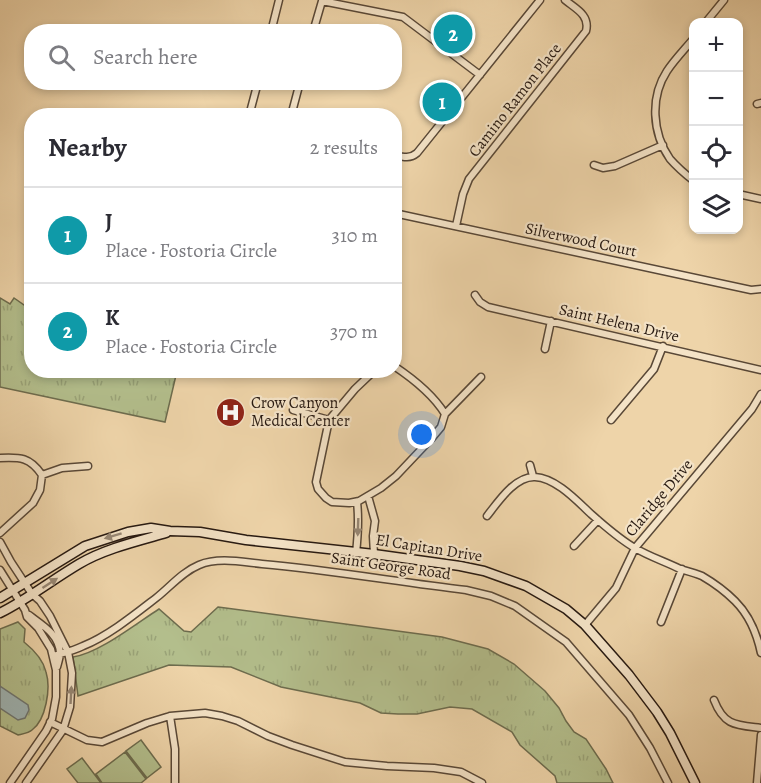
<!DOCTYPE html>
<meta charset="utf-8">
<style>
body{margin:0;font-family:Alegreya,serif;background:#f2f2f3;color:#2b2b33}
.controls{position:absolute;right:18px;top:18px;display:grid;overflow:hidden;border-radius:12px;box-shadow:0 3px 9px #0003}
.controls button{width:54px;height:54px;display:grid;place-items:center;padding:0;border:0;border-bottom:2px solid #e1e1e2;background:#fff;color:#2b2b33;font:30px sans-serif}
.you{position:absolute;left:422px;top:435px;width:21px;height:21px;margin:-15px;border:4px solid #fff;border-radius:50%;background:#1a73e8;box-shadow:0 0 0 9px #1a73e833}
.badge{display:grid;place-items:center;width:39px;height:39px;border-radius:50%;background:#2563eb;color:#fff;font-size:20px;font-weight:700}
.pin{position:absolute;translate:-50% -50%;border:3px solid #fff;box-shadow:0 2px 6px #0006}
.list{margin:0;padding:0;list-style:none}
h2{display:flex;justify-content:space-between;align-items:center;height:78px;margin:0;padding:0 24px;font-size:26px}
h2 small{font-size:20px;font-weight:400;color:#7c7c81}
.list li{display:grid;grid-template-columns:39px 1fr auto;gap:18px;align-items:center;box-sizing:border-box;height:96px;padding:0 24px;border-top:2px solid #e1e1e2}
.list b{display:block;font-size:22px;white-space:nowrap}
.list p{margin:0;font-size:20px;white-space:nowrap;color:#7c7c81}
.list em{font-size:20px;font-style:normal;color:#7c7c81}
.icon{flex:none;width:33px;height:33px;fill:none;stroke:currentColor;stroke-width:2;stroke-linecap:round;stroke-linejoin:round}
.map{position:relative;flex:none;width:761px;height:783px;overflow:hidden}
.search{position:absolute;background:#fff;box-shadow:0 3px 9px #0003;left:24px;top:24px;width:378px;height:66px;display:flex;align-items:center;gap:15px;box-sizing:border-box;padding:0 21px;border-radius:24px;color:#7c7c81;font-size:22px}
.panel{position:absolute;background:#fff;box-shadow:0 3px 9px #0003;left:24px;top:108px;width:378px;height:270px;border-radius:24px}
.map>svg:first-child{display:block}
</style>
<div class="map">
<svg width="761" height="783" viewBox="0 0 761 783">
<defs>
<pattern id="grass-tufts" width="24" height="20" patternUnits="userSpaceOnUse" patternTransform="scale(1.5)"><rect width="24" height="20" fill="#b3be8c"/><path d="M3 7l-1-3M5 7V3M7 7l1-3M15 17l-1-3M17 17v-4M19 17l1-3" fill="none" stroke="#9aa378"/></pattern>
</defs>
<rect width="100%" height="100%" fill="#eed4a9"/>
<filter id="stains"><feTurbulence type="fractalNoise" baseFrequency=".00333" numOctaves="4"/><feColorMatrix values="0 0 0 0 .2 0 0 0 0 .09 0 0 0 0 .02 0 0 0 .5 -.17"/></filter>
<radialGradient id="worn" r=".72"><stop offset=".6" stop-color="#630" stop-opacity="0"/><stop offset="1" stop-color="#630" stop-opacity=".3"/></radialGradient>
<path fill="url(#grass-tufts)" stroke="#6d6c4e" stroke-width="1.5" d="M0,298L10,304L14,298L31,310L32,370L177,371L165,422L0,387Z
M218,607L442,637L488,649L514,664L545,691L559,708L566,721L574,732L586,739L606,769L613,783H557L555,776L520,745L512,732L472,709L450,707L417,714H398L381,713L360,703L281,687L231,667L169,665L78,696L73,657C98,654 137,623 159,609L184,631L191,632Z
M18,622L25,629L24,642C34,650 43,659 46,672C51,688 46,720 32,730C29,733 22,734 18,735L0,726V629Z"/>
<path fill="#b3be8c" stroke="#6d6c4e" stroke-width="1.5" d="M141,740L161,767L147,778L126,751Z
M125,752L146,779L141,783H102L96,774Z
M82,758L101,783H78L67,769Z"/>
<path fill="#9fb5b4" stroke="#6f7773" stroke-width="1.5" d="M0,686L28,705L29,710L25,718L18,720L0,708Z"/>
<g fill="none" stroke-linecap="round" stroke-linejoin="round">
<defs>
<path id="street" d="M706,22L724,0
M271,32L279,0
M313,32L322,1L403,17L480,75
M694,38C685,49 675,59 667,71C650,97 652,133 670,159C677,167 685,174 694,181
M757,104L761,103
M249,116L258,82
M291,116L300,82
M394,155C403,157 410,159 417,153L540,0
M594,165L603,168L615,166L663,145
M738,194L761,199
M394,213L751,290L761,289
M456,226L463,194L469,179L586,31C590,15 576,9 565,0
M475,295L480,302L488,307L761,370
M545,349L551,321
M375,370L355,389L329,420L316,482L318,489L326,498L332,502L349,503L359,501L381,488L396,476L431,439L441,427L445,414C434,396 412,378 394,366
M293,410L329,420
M445,414L481,377
M611,420L654,369L663,346
M0,458C20,457 30,457 42,475L40,490L33,503L0,533
M530,465L533,476
M42,475L62,468L88,466
M368,496L375,521L373,536L374,554
M487,516C498,502 515,476 535,477C556,478 577,501 591,514C605,526 619,539 635,548C648,556 666,562 680,569C687,571 695,573 702,576C714,583 725,591 735,601C749,615 757,634 761,653
M0,542L11,562L32,594L40,601L50,616L68,652L72,673L70,707L63,730L26,783
M574,546L598,520
M356,553C358,535 359,519 357,502
M0,570L25,610L27,617L38,628L51,649L56,670V697L52,719L46,731L10,783
M29,615C42,625 59,634 60,653C60,657 58,663 57,667
M661,622L682,569
M585,625L616,588L635,548L752,409L761,394
M53,656C63,653 73,651 83,646C108,636 134,615 156,598C170,587 182,572 199,565C218,557 242,562 262,564C330,570 398,582 466,590L491,596L515,606L566,642L629,715L650,748L668,783
M714,700C724,726 736,725 761,728
M170,716L175,749V783
M50,722L87,740L102,742L147,723L170,716L205,713L222,716L238,721L268,736L292,745L345,762L387,766L434,768L461,772L482,783
M757,783L761,735"/>
<path id="secondary" d="M0,598L85,546L128,532L151,528L170,531L200,532L246,540L374,554L460,566L484,571L526,586L566,609L585,625L629,675L657,712L670,733L695,783
M0,613C28,599 52,580 79,564C104,549 138,541 166,533"/>
</defs>
<use href="#street" stroke="#594837" stroke-width="9"/>
<use href="#secondary" stroke="#271911" stroke-width="11"/>
<use href="#street" stroke="#f4e3c7" stroke-width="6"/>
<use href="#secondary" stroke="#f4e3c7" stroke-width="8"/>
</g>
<defs><path id="oneway-solid" d="M-6-.8H1V-3.2L6.5 0L1 3.2V.8H-6Z" transform="scale(1.5)"/></defs>
<g fill="#988875">
<use href="#oneway-solid" transform="translate(358 527) rotate(92)"/>
<use href="#oneway-solid" transform="translate(113 536) rotate(163)"/>
<use href="#oneway-solid" transform="translate(50 583) rotate(-33)"/>
<use href="#oneway-solid" transform="translate(71 695) rotate(-87)"/>
</g>
<defs>
<symbol id="hospital-disc" viewBox="-11 -11 22 22"><circle r="9.5" fill="#8f2418" stroke="#f4e3c7"/><path d="M-5-5h3v3.5h4V-5h3V5h-3V1.5h-4V5h-3Z" fill="#fff"/></symbol>
</defs>
<g fill-rule="evenodd">
<use href="#hospital-disc" x="214" y="396" width="33" height="33"/>
</g>
<g text-anchor="middle" dominant-baseline="central" stroke-width="4.5" stroke-linejoin="round" paint-order="stroke">
<g font-size="16" fill="#271911" stroke="#f4e3c7">
<text transform="translate(515 100) rotate(-52)">Camino Ramon Place</text>
<text transform="translate(581 240) rotate(12)">Silverwood Court</text>
<text transform="translate(619 323) rotate(13)">Saint Helena Drive</text>
<text transform="translate(659 498) rotate(-50)">Claridge Drive</text>
<text transform="translate(429 548) rotate(9)">El Capitan Drive</text>
<text transform="translate(391 566) rotate(8)">Saint George Road</text>
</g>
<g font-size="16" fill="#271911" stroke="#f4e3c7" text-anchor="start">
<text x="251" y="403">Crow Canyon<tspan x="251" dy="18">Medical Center</tspan></text>
</g>
</g>
<rect width="100%" height="100%" filter="url(#stains)"/>
<rect width="100%" height="100%" fill="url(#worn)"/>
</svg>
<div class="controls">
<button>+</button>
<button>−</button>
<button><svg class="icon" aria-label="locate" viewBox="0 0 24 24"><circle cx="12" cy="12" r="6"/><path d="M12 2v4M12 18v4M2 12h4M18 12h4"/></svg></button>
<button><svg class="icon" aria-label="layers" viewBox="0 0 24 24"><path d="M12 4l9 5-9 5-9-5zM3 14l9 5 9-5"/></svg></button>
</div>
<div class="you"></div>
<div class="pin badge" style="left:442px;top:102px;background:#0f9aa8">1</div>
<div class="pin badge" style="left:453px;top:34px;background:#0f9aa8">2</div>
<div class="search"><svg class="icon" aria-label="search" viewBox="0 0 24 24"><circle cx="10" cy="10" r="6"/><path d="M15 15l6 6"/></svg>Search here</div>
<section class="panel">
<h2>Nearby<small>2 results</small></h2>
<ul class="list">
<li><span class="badge" style="background:#0f9aa8">1</span><div><b>J</b><p>Place · Fostoria Circle</p></div><em>310 m</em></li>
<li><span class="badge" style="background:#0f9aa8">2</span><div><b>K</b><p>Place · Fostoria Circle</p></div><em>370 m</em></li>
</ul>
</section>
</div>
